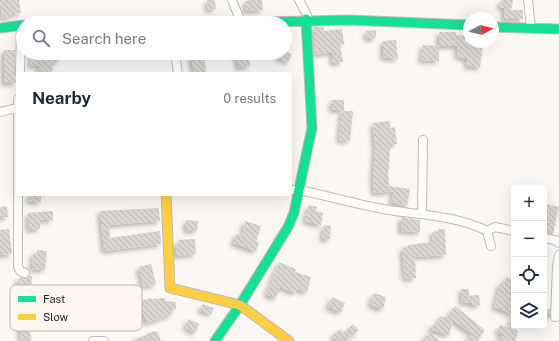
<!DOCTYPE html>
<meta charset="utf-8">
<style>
body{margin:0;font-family:"Public Sans",sans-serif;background:#f6f6f7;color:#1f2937}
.controls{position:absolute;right:12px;bottom:12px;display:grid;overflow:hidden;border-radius:4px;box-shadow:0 4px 16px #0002}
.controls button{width:36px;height:36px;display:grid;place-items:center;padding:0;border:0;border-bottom:1px solid #e0e1e3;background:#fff;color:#1f2937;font:20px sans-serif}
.compass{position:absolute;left:463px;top:12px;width:36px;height:36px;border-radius:50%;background:#fff;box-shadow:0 4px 16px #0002;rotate:83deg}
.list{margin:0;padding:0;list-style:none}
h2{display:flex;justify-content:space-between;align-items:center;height:52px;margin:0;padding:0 16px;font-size:17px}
h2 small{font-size:13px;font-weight:400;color:#747a83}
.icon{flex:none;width:22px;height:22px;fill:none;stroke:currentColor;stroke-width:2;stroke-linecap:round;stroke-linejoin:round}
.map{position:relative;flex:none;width:559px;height:341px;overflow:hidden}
.search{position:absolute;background:#fff;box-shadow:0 4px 16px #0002;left:16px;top:16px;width:276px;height:44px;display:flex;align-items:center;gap:10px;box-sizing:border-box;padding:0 14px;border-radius:22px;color:#747a83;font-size:15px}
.panel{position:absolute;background:#fff;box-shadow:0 4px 16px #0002;left:16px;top:72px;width:276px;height:124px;border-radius:4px}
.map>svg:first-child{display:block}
</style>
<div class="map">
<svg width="559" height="341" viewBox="0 0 559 341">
<defs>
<pattern id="building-back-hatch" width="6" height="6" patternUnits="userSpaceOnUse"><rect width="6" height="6" fill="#dad5d1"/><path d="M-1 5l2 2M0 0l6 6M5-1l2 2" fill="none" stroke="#bbb7b3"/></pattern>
<filter id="shadow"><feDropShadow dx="-3" dy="3" stdDeviation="2" flood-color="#0004"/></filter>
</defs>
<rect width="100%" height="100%" fill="#fbf7f4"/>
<path fill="url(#building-back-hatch)" filter="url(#shadow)" d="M0,0H19L21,13L12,14V17L2,18Z
M207,0H215L216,9L208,10Z
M249,0H262L263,10L246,11L245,2Z
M501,0H513L511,10H523V19H504V8L500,7Z
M314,27H324V31L342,29L344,44H340L343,62L333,63L332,52L315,55Z
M376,30V38L367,39L366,31Z
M439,32H456V35L465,36V42L483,44L480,68L466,65L468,59L457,57L458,46H439Z
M396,40L398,59L383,57V41Z
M423,45L439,46V61L421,60Z
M4,50H15L16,83H4Z
M285,51L292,54L288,62L277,57L279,53H285Z
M32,53H59L58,62H53L52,74H37L40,66L30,65Z
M194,53H204L206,72L194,73L191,56L194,55Z
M236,53H248L250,66L239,68Z
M332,100H344V110H332Z
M342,111H353L350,141L339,140Z
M390,121V128L395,127L397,144L390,145L389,170H388L389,186L410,189L407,207L391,202L394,191L374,193L373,176L375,148L373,123Z
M30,194H41V202L29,201Z
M547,204L559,207L553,234L544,233V216Z
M309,205L317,207L316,211L323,213L321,225L305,221Z
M7,206L8,217L0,218V207Z
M159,208L160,221L109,225L110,238L160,231L161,244L104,251L100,211Z
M53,211V220H40V229L29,230L28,213Z
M401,217L420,220V232L401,231Z
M186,220L198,221L197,231L186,230Z
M245,221L261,226L256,241L259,242L256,251L233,243L236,234L242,236Z
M324,225L331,226L330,239H322Z
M9,229L12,254L0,255V230Z
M439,229H445L446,255L415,257L416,278L405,279L402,248L408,247V245L433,242L432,232L439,231Z
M195,239L196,254L176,256V245L179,244L178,240Z
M37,250L47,251L45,270L32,269L33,253L37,254Z
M279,262L296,269L295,272L311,277L307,292L297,289L295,293L280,287L276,298L266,294Z
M151,264L156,284L143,287L139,267Z
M29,276H32L30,302L28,308L31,341H21L19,314L18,309H16L18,279H20V277L26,278Z
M506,277L514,279V290L510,304L514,305V326H518L516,331H518L515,341H499L502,334L497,332L500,325L508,328L513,314L494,307L500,283L504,284Z
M134,289L139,302L151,298L152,299L165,298V301L176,302V309L171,310V315L147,323L143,312L115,322L108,299Z
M461,289H469V296L479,295L480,305H472V303H462Z
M374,293L386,297L383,309L370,305Z
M332,297L345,303L341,312L328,307Z
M203,304L214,308L211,314L200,310Z
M455,306L485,330L477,341H466L472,334L453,320L449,335L429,329L436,323L438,324L440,316L446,318Z
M544,309H550V318H544Z
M189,319L199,324L195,333L185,327Z
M353,324L359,330L346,341H337L332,336L340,329L344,333Z
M155,331L158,332L161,341H131Z
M430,332L440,341H422Z"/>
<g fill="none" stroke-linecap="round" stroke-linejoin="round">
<defs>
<path id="street" d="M232,0L241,22
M299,0L309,19
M528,0L531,28
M175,53L178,74
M20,74L21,25
M18,99V266L20,271L25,273
M0,112L17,108
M290,190H299C329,196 359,205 389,210C421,215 458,216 487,231L491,246
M422,214L423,140
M487,231L495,227L514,231
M544,238L555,240L559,243
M555,317L557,267L559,255
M93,341H104"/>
<path id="fast" d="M229,23L349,20L469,25
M493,27L559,29
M0,28L23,25
M215,341L240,305L288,227L294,213L312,128L306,19"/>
<path id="slow" d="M166,194L170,288L240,305L289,341"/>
</defs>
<use href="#street" stroke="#bfbab6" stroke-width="10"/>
<use href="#fast" stroke="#bfbab6" stroke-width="11"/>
<use href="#slow" stroke="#bfbab6" stroke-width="11"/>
<use href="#street" stroke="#fefefd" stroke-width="8"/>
<use href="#fast" stroke="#16e098" stroke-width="9"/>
<use href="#slow" stroke="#ffcf43" stroke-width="9"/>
</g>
<rect x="10" y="285" width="132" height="46" rx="6" fill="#fef7f1" stroke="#beb7b1" stroke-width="1"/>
<rect x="18" y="296" width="18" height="6" fill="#16e098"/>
<rect x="18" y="314" width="18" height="6" fill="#ffcf43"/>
<g font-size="11" fill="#27211b">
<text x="43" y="303">Fast</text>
<text x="43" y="321">Slow</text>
</g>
</svg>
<div class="controls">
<button>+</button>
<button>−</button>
<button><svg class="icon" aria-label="locate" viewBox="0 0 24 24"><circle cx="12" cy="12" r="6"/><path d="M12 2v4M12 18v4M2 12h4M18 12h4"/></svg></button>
<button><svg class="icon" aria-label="layers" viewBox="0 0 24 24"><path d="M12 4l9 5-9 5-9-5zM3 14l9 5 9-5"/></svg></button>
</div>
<svg class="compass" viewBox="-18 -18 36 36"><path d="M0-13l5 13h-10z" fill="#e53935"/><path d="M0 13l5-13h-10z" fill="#747a83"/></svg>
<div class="search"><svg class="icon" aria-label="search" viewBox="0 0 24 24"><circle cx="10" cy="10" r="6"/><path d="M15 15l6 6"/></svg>Search here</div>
<section class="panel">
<h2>Nearby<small>0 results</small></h2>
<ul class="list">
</ul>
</section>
</div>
